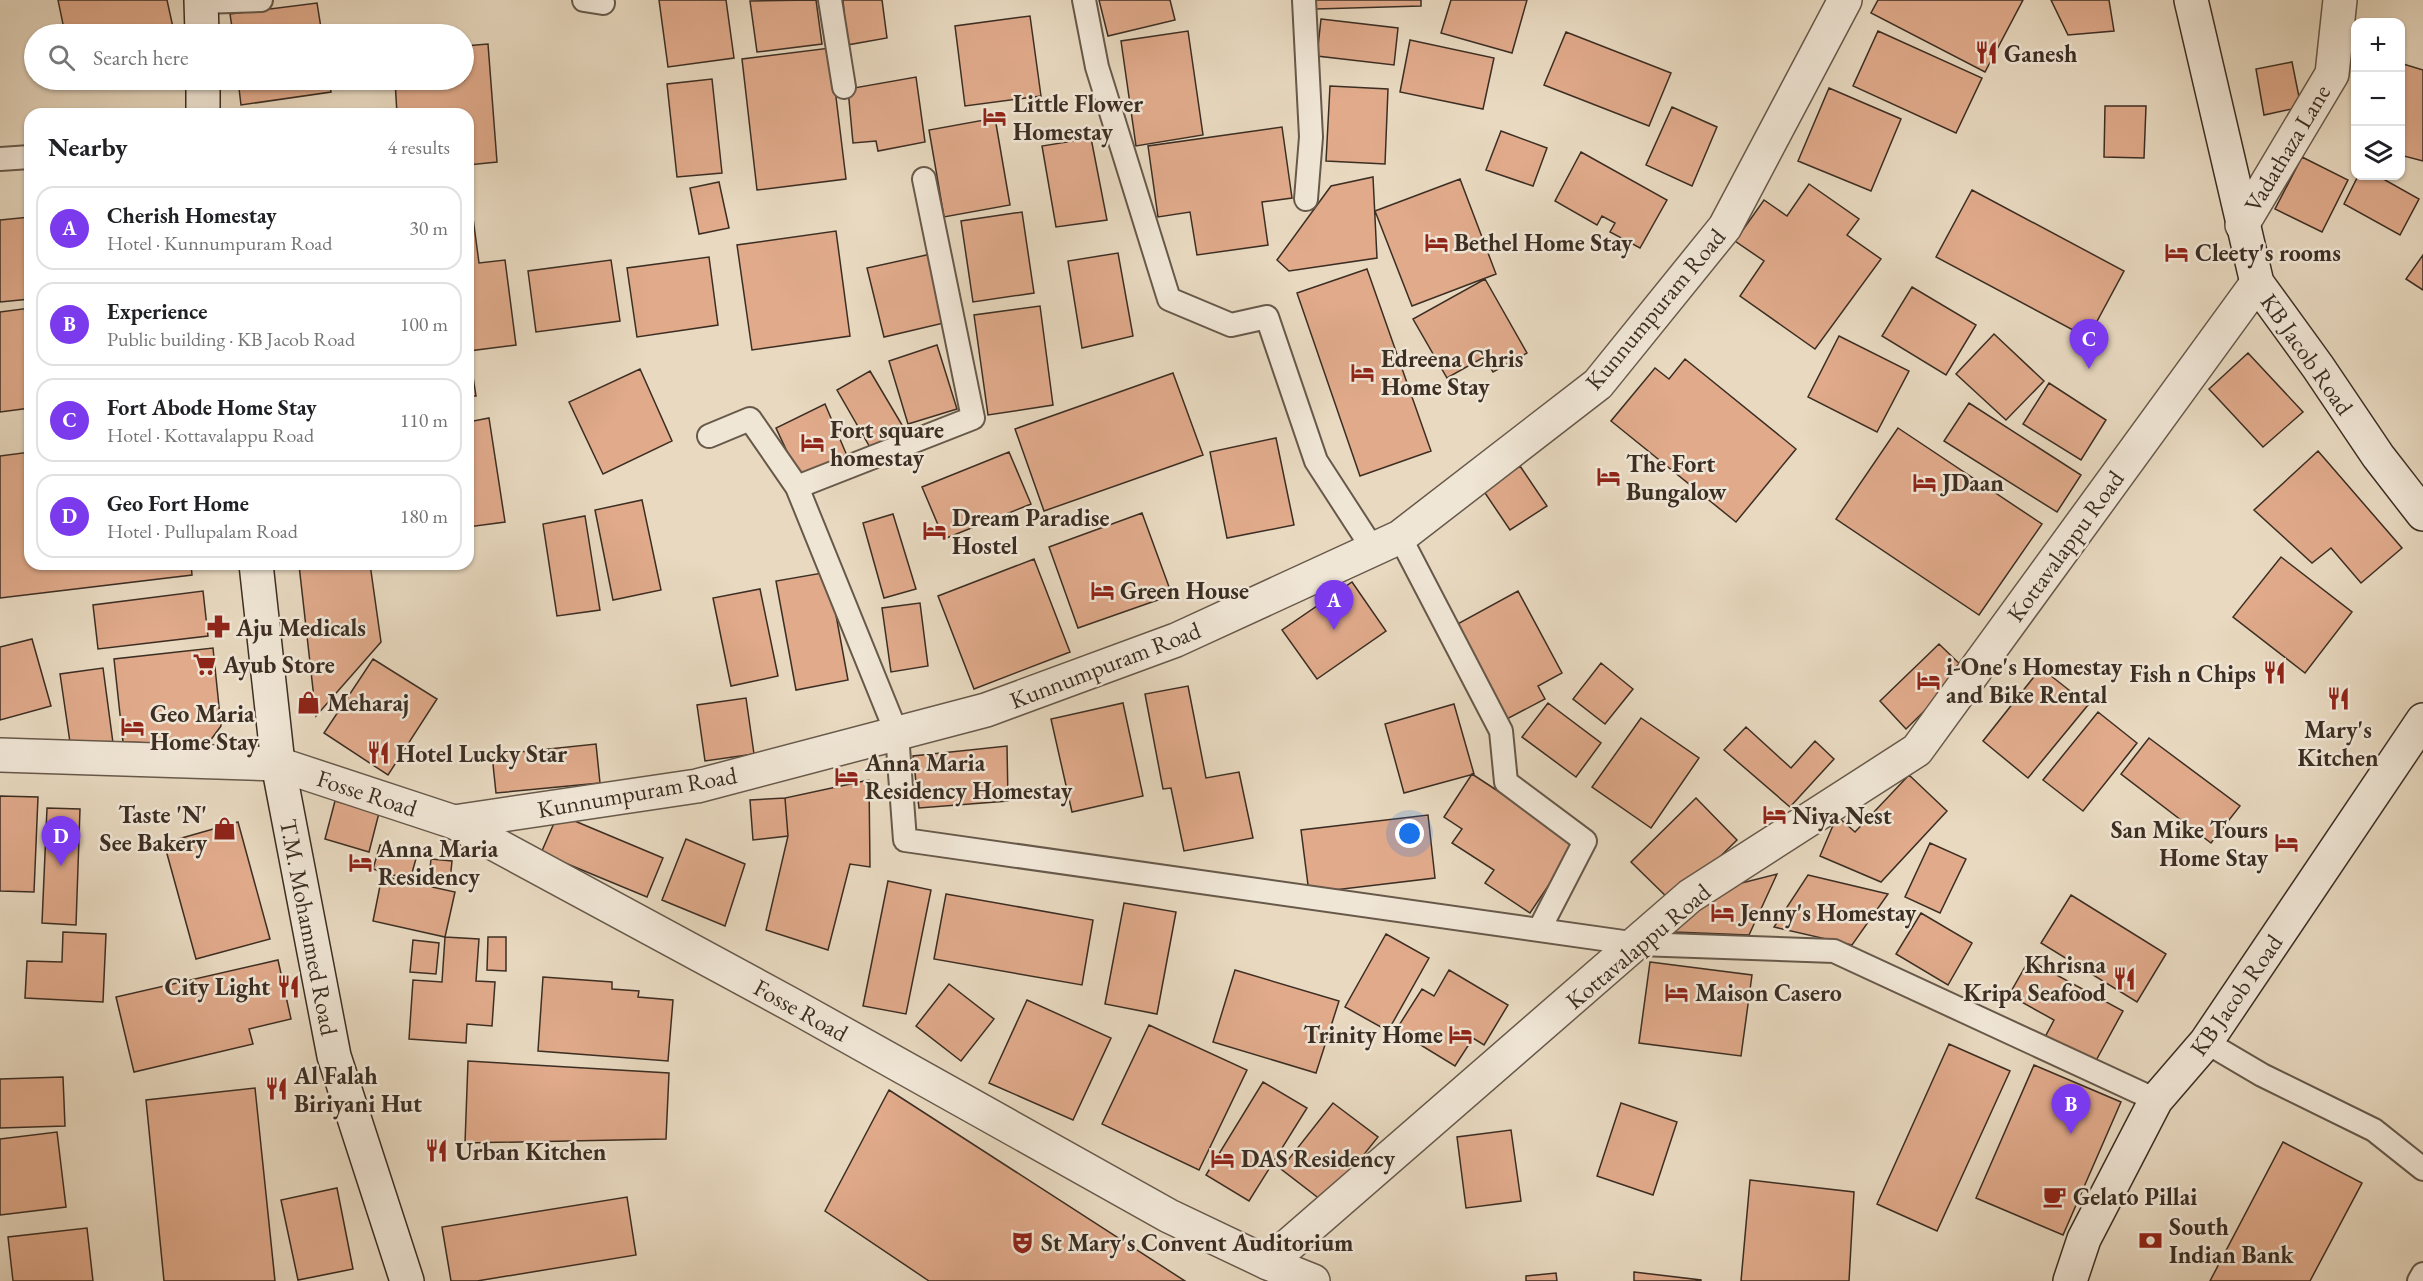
<!DOCTYPE html>
<meta charset="utf-8">
<style>
body{margin:0;font-family:"EB Garamond",serif;background:#f6f6f6;color:#202124}
.controls{position:absolute;right:18px;top:18px;display:grid;overflow:hidden;border-radius:12px;box-shadow:0 2px 4px #0004}
.controls button{width:54px;height:54px;display:grid;place-items:center;padding:0;border:0;border-bottom:2px solid #e0e0e0;background:#fff;color:#202124;font:30px sans-serif}
.you{position:absolute;left:1410px;top:834px;width:21px;height:21px;margin:-15px;border:4px solid #fff;border-radius:50%;background:#1a73e8;box-shadow:0 0 0 9px #1a73e833}
.badge{display:grid;place-items:center;width:39px;height:39px;border-radius:50%;background:#7c3aed;color:#fff;font-size:20px;font-weight:700}
.pin{position:absolute;translate:-50% -50px;filter:drop-shadow(0 2px 3px #0008)}
.pin::after{content:'';position:absolute;top:32px;width:21px;height:18px;background:inherit;clip-path:polygon(0 0,100% 0,50% 100%)}
.list{margin:0;padding:0;list-style:none}
h2{display:flex;justify-content:space-between;align-items:center;height:78px;margin:0;padding:0 24px;font-size:26px}
h2 small{font-size:20px;font-weight:400;color:#757577}
.list li{display:grid;grid-template-columns:39px 1fr auto;gap:18px;align-items:center;box-sizing:border-box;height:84px;margin:0 12px 12px;padding:0 12px;border:2px solid #e0e0e0;border-radius:18px}
.list b{display:block;font-size:22px;white-space:nowrap}
.list p{margin:0;font-size:20px;white-space:nowrap;color:#757577}
.list em{font-size:20px;font-style:normal;color:#757577}
.icon{flex:none;width:33px;height:33px;fill:none;stroke:currentColor;stroke-width:2;stroke-linecap:round;stroke-linejoin:round}
.map{position:relative;flex:none;width:2423px;height:1281px;overflow:hidden}
.search{position:absolute;background:#fff;box-shadow:0 2px 4px #0004;left:24px;top:24px;width:450px;height:66px;display:flex;align-items:center;gap:15px;box-sizing:border-box;padding:0 21px;border-radius:33px;color:#757577;font-size:22px}
.panel{position:absolute;background:#fff;box-shadow:0 2px 4px #0004;left:24px;top:108px;width:450px;height:462px;border-radius:18px}
.map>svg:first-child{display:block}
</style>
<div class="map">
<svg width="2423" height="1281" viewBox="0 0 2423 1281">
<rect width="100%" height="100%" fill="#e8d9c0"/>
<filter id="stains"><feTurbulence type="fractalNoise" baseFrequency=".00333" numOctaves="4"/><feColorMatrix values="0 0 0 0 .2 0 0 0 0 .09 0 0 0 0 .02 0 0 0 .5 -.17"/></filter>
<radialGradient id="worn" r=".72"><stop offset=".6" stop-color="#630" stop-opacity="0"/><stop offset="1" stop-color="#630" stop-opacity=".3"/></radialGradient>
<path fill="#e0aa8b" stroke="#3c2e23" stroke-width="1.5" d="M58,0H167L174,32L162,34H65Z
M659,0H726L734,58L668,67Z
M816,0L822,44L757,52L750,1Z
M843,0H882L887,38L847,45Z
M1099,0H1170L1175,20L1108,36Z
M1316,0H1421V6L1316,9Z
M1451,0H1527L1512,53L1441,33Z
M1878,0H2023L1985,72L1871,13Z
M2051,0H2109L2114,31L2068,35Z
M317,3L322,34H233L230,14Z
M1030,16L1041,96L965,106L955,26Z
M1321,19L1398,28L1394,65L1317,56Z
M1188,31L1203,135L1136,146L1121,41Z
M1878,31L1982,78L1956,133L1853,86Z
M1566,32L1671,73L1649,126L1544,85Z
M1410,40L1494,58L1483,109L1400,92Z
M488,44L497,162L468,165V114H397L395,80H464V46Z
M830,48L846,179L757,190L742,59Z
M2292,62L2301,107L2264,115L2256,69Z
M2400,63L2423,70V161L2400,155Z
M916,77L925,142L878,151L876,141L853,143L848,89Z
M712,79L722,173L677,177L667,84Z
M238,80H329L331,92L241,105Z
M1330,86L1388,89L1385,164L1326,161Z
M1829,88L1901,119L1871,191L1798,161Z
M2105,106H2146L2144,158L2104,157Z
M1672,107L1717,127L1692,186L1646,165Z
M995,118L1010,205L944,217L929,130Z
M1282,127L1292,198L1262,202L1268,245L1197,255L1190,212L1158,217L1148,146Z
M1501,131L1547,148L1533,186L1486,170Z
M1091,138L1107,220L1056,227L1042,146Z
M1581,152L1667,200L1640,248L1610,232L1615,223L1602,216L1597,225L1555,201Z
M2302,157L2348,180L2322,232L2275,209Z
M2358,176H2378L2419,199L2400,235L2344,204Z
M1373,177L1377,258L1289,271L1277,260L1331,186Z
M1460,179L1496,274L1412,306L1375,211Z
M719,182L729,228L699,234L690,188Z
M1809,184L1859,219L1847,235L1881,259L1815,349L1740,296L1764,261L1735,241L1764,200L1787,216Z
M1972,190L2124,271L2088,338L1936,257Z
M1022,212L1034,293L973,302L961,221Z
M30,217V299L0,302V220Z
M473,218L479,263L505,260L516,345L469,351L476,396H468V219Z
M836,231L850,336L752,350L737,245Z
M1118,253L1133,336L1082,348L1068,261Z
M931,254L948,322L884,337L867,268Z
M2423,255V290L2406,279Z
M709,257L718,325L637,337L627,268Z
M611,260L620,321L536,332L528,271Z
M1367,269L1431,451L1360,476L1297,293Z
M1485,279L1527,353L1493,372L1484,357L1447,378L1413,319Z
M1912,287L1976,325L1946,375L1882,336Z
M1040,306L1053,405L988,415L974,315Z
M30,308V408L0,412V312Z
M1994,334L2044,381L2006,420L1956,374Z
M1839,336L1909,371L1877,432L1808,397Z
M937,345L957,409L908,424L889,361Z
M2248,353L2303,412L2263,447L2209,389Z
M1685,359L1796,449L1736,522L1611,421L1655,368L1669,379Z
M640,369L672,441L603,474L569,402Z
M870,371L905,430L871,449L837,390Z
M1173,373L1203,455L1044,511L1015,429Z
M2049,383L2106,420L2081,460L2023,424Z
M1969,403L2081,475L2057,512L1944,441Z
M825,404L848,458L799,477L776,428Z
M489,418L505,522L468,527V422Z
M1898,428L2042,524L1979,615L1836,519Z
M1276,438L1294,525L1227,538L1210,452Z
M2318,451L2402,548L2361,583L2331,548L2312,563L2254,510Z
M30,452V564H191L192,575L0,598V456Z
M1009,452L1031,504L944,539L922,487Z
M1520,466L1547,506L1510,530L1483,490Z
M642,500L661,590L613,600L595,510Z
M1142,513L1172,595L1078,628L1049,547Z
M893,514L916,589L884,598L863,523Z
M585,516L600,610L557,616L543,524Z
M2281,557L2352,612L2305,673L2233,617Z
M1034,559L1070,652L974,689L938,596Z
M370,564L381,642L316,716L299,565Z
M828,572L848,680L796,690L776,581Z
M1352,582L1386,631L1317,679L1282,630Z
M760,589L778,676L731,686L713,598Z
M203,591L208,636L98,649L93,605Z
M1518,591L1562,673L1538,686L1545,699L1503,721L1452,627Z
M920,603L928,666L891,672L882,608Z
M32,639L51,706L0,720V647Z
M1939,644L1966,670L1906,729L1880,701Z
M213,648L221,726L207,745L123,742L114,659Z
M373,659L437,699L388,775L324,733Z
M1601,663L1633,689L1605,724L1573,699Z
M103,668L113,743L71,749L60,674Z
M2041,668L2088,705L2028,778L1983,741Z
M1188,686L1206,778L1239,772L1253,838L1184,851L1171,788L1163,789L1145,694Z
M746,698L754,754L705,761L697,705Z
M1123,703L1143,796L1072,812L1051,719Z
M1548,703L1601,743L1576,777L1522,737Z
M1454,704L1474,774L1404,793L1385,724Z
M2098,712L2137,743L2083,811L2043,780Z
M1641,718L1699,758L1651,828L1592,787Z
M1746,727L1791,768L1815,741L1834,759L1790,807L1724,750Z
M2149,738L2240,806L2211,843L2121,774Z
M596,744L600,783L496,793L492,755Z
M1007,746L1008,801L919,808L913,756Z
M1472,774L1577,843L1530,913L1485,883L1494,870L1452,843L1462,829L1444,817Z
M1909,775L1947,811L1881,882L1820,856L1837,816L1855,832Z
M869,780L870,867L850,864L828,950L766,930L788,836L785,798Z
M0,796L38,797L34,892L0,891Z
M785,798L788,836L753,840L750,800Z
M1696,798L1737,840L1673,903L1631,862Z
M335,801L379,813L369,852L325,839Z
M47,808L80,809L76,925L42,923Z
M558,814L663,858L647,897L541,853Z
M1428,815L1435,878L1309,893L1301,830Z
M238,822L270,939L196,959L164,843Z
M686,839L745,864L725,926L662,900Z
M1930,843L1966,859L1940,913L1905,897Z
M380,845L417,855L410,880L373,869Z
M431,859L452,861L450,881L429,879Z
M1777,874L1749,935L1674,932L1726,887Z
M1808,875L1888,894L1852,945L1774,927Z
M382,876L455,892L445,937L373,921Z
M888,881L931,890L906,1014L863,1006Z
M946,894L1093,920L1082,985L934,959Z
M2071,895L2166,954L2137,1002L2041,943Z
M1124,903L1176,912L1157,1014L1105,1004Z
M1921,913L1972,943L1948,985L1896,954Z
M63,932L106,934L103,1002L25,998L27,961L62,962Z
M1386,934L1429,958L1388,1031L1345,1007Z
M445,937L479,939L476,981L495,982L492,1026L467,1024L466,1043L409,1039L413,980L442,982Z
M488,937H506V971L487,970Z
M413,940L439,943L436,974L410,972Z
M278,960L291,1019L249,1029L253,1044L134,1072L116,997Z
M2029,960L2123,1011L2093,1066L2044,1039L2054,1020L2009,995Z
M1650,962L1752,975L1741,1056L1639,1043Z
M1235,970L1339,1001L1316,1073L1213,1042Z
M1449,970L1508,1005L1484,1045L1473,1038L1455,1066L1396,1030L1422,989L1434,996Z
M543,977L612,982V989L639,991L638,997L673,1000L668,1061L538,1051Z
M949,984L994,1019L961,1061L916,1026Z
M1027,1000L1111,1038L1073,1120L989,1083Z
M1149,1025L1247,1070L1199,1170L1102,1124Z
M1949,1044L2010,1071L1937,1231L1877,1204Z
M468,1061L669,1073L666,1139L465,1143Z
M2034,1065L2121,1102L2063,1235L1976,1198Z
M63,1077L65,1126L0,1128V1079Z
M1263,1082L1307,1108L1249,1201L1206,1175Z
M255,1088L275,1281H164L146,1100Z
M889,1090L1185,1281H929L825,1211Z
M1333,1103L1378,1137L1325,1203L1281,1169Z
M1621,1103L1677,1122L1653,1195L1597,1176Z
M1511,1130L1521,1201L1466,1208L1457,1137Z
M57,1132L66,1207L0,1215V1139Z
M2283,1142L2362,1183L2310,1281H2210Z
M1750,1180L1854,1192L1849,1281H1741Z
M337,1188L353,1269L298,1280L281,1200Z
M627,1197L636,1255L477,1281H451L442,1227Z
M87,1228L93,1281H13L8,1237Z
M1634,1272L1701,1280V1281H1634Z
M1556,1273L1557,1281H1526V1276Z"/>
<g fill="none" stroke-linecap="round" stroke-linejoin="round">
<defs>
<path id="service" d="M584,0L603,3
M830,0L844,87
M1084,0L1097,67L1169,299L1231,325L1267,317L1316,461L1373,549
M1304,0L1311,137L1306,199
M201,2L261,0
M0,159L30,157
M924,179L973,418L797,487L897,734L905,840L1638,944L1834,951L2156,1100
M709,436L750,419L797,487
M1400,537L1501,731L1506,782L1585,841L1539,930
M2206,1042L2262,1075L2374,1130L2423,1169
M2419,1281L2423,1274"/>
<path id="minor" d="M2242,225L2332,74L2340,0
M454,822L697,786L986,710L1176,640L1400,537L1598,384L1725,227L1845,0
M1268,1263L1690,896L1917,750L2257,283"/>
<path id="tertiary" d="M0,755L278,764L454,822L792,1005L1169,1216L1268,1263L1313,1281"/>
<path id="secondary" d="M201,0L202,34
M2191,0L2257,283L2318,367L2378,456L2423,514
M203,80V114
M256,564L278,764L334,1056L407,1281
M2070,1281L2084,1239L2156,1100L2206,1042L2423,720"/>
</defs>
<use href="#service" stroke="#67594a" stroke-width="26"/>
<use href="#minor" stroke="#67594a" stroke-width="36"/>
<use href="#tertiary" stroke="#67594a" stroke-width="36"/>
<use href="#secondary" stroke="#3c2e23" stroke-width="36"/>
<use href="#service" stroke="#f0e6d6" stroke-width="22"/>
<use href="#minor" stroke="#f0e6d6" stroke-width="33"/>
<use href="#tertiary" stroke="#f0e6d6" stroke-width="33"/>
<use href="#secondary" stroke="#f0e6d6" stroke-width="33"/>
</g>
<defs>
<symbol id="restaurant-bare" viewBox="-9 -9 18 18"><path d="M-5-6h1v4h1v-4h1v4h1v-4h1v5L-1.5 .5V6h-2V.5L-5-1ZM5-6V6H3V1.5H1.5Q1.5-4 5-6Z" fill="#8f2418" stroke="#f0e6d6" stroke-width="2.5" paint-order="stroke"/></symbol>
<symbol id="hotel-bare" viewBox="-9 -9 18 18"><path d="M-6-4.5h1.5V1H6V5H4.5V3h-9V5H-6ZM-4 0a1.8 1.8 0 1 1 3.6 0ZM.5 0V-2.5h3Q6-2.5 6 0Z" fill="#8f2418" stroke="#f0e6d6" stroke-width="2.5" paint-order="stroke"/></symbol>
<symbol id="pharmacy-bare" viewBox="-9 -9 18 18"><path d="M-2-6h4v4h4v4h-4v4h-4v-4h-4v-4h4Z" fill="#8f2418" stroke="#f0e6d6" stroke-width="2.5" paint-order="stroke"/></symbol>
<symbol id="supermarket-bare" viewBox="-9 -9 18 18"><path d="M-6-5.5h2.5l.6 2H6L4.5 2H-2.5L-4.4-4H-6ZM-1.5 3.2a1.3 1.3 0 1 0 .1 0ZM3 3.2a1.3 1.3 0 1 0 .1 0Z" fill="#8f2418" stroke="#f0e6d6" stroke-width="2.5" paint-order="stroke"/></symbol>
<symbol id="shop-bare" viewBox="-9 -9 18 18"><path d="M-5-2.5h2.3a2.7 3.5 0 0 1 5.4 0H5L5.5 6h-11ZM-1.5-2.5h3a1.5 2.3 0 0 0-3 0Z" fill="#8f2418" stroke="#f0e6d6" stroke-width="2.5" paint-order="stroke"/></symbol>
<symbol id="cafe-bare" viewBox="-9 -9 18 18"><path d="M-5.5-4.5H6V0H3Q3 3.5 0 3.5H-2.5Q-5.5 3.5-5.5 0ZM3-3.2v2h1.7v-2ZM-6 4.5H4V6H-6Z" fill="#8f2418" stroke="#f0e6d6" stroke-width="2.5" paint-order="stroke"/></symbol>
<symbol id="bank-bare" viewBox="-9 -9 18 18"><path d="M-6-4H6V4H-6ZM0-2.3a2.3 2.3 0 1 0 0 4.6a2.3 2.3 0 1 0 0-4.6Z" fill="#8f2418" stroke="#f0e6d6" stroke-width="2.5" paint-order="stroke"/></symbol>
<symbol id="theatre-bare" viewBox="-9 -9 18 18"><path d="M-5-5.5Q0-4 5-5.5V0Q5 5 0 6Q-5 5-5 0ZM-3.3-2.5H-1v1.5H-3.3ZM1-2.5H3.3v1.5H1ZM-2.8 1Q0 5.5 2.8 1Z" fill="#8f2418" stroke="#f0e6d6" stroke-width="2.5" paint-order="stroke"/></symbol>
</defs>
<g fill-rule="evenodd">
<use href="#restaurant-bare" x="1970" y="36" width="33" height="33"/>
<use href="#hotel-bare" x="978" y="100" width="33" height="33"/>
<use href="#hotel-bare" x="1420" y="226" width="33" height="33"/>
<use href="#hotel-bare" x="2160" y="236" width="33" height="33"/>
<use href="#hotel-bare" x="1346" y="356" width="33" height="33"/>
<use href="#hotel-bare" x="796" y="426" width="33" height="33"/>
<use href="#hotel-bare" x="1592" y="460" width="33" height="33"/>
<use href="#hotel-bare" x="1908" y="466" width="33" height="33"/>
<use href="#hotel-bare" x="918" y="514" width="33" height="33"/>
<use href="#hotel-bare" x="1086" y="574" width="33" height="33"/>
<use href="#pharmacy-bare" x="202" y="610" width="33" height="33"/>
<use href="#supermarket-bare" x="188" y="648" width="33" height="33"/>
<use href="#restaurant-bare" x="2258" y="656" width="33" height="33"/>
<use href="#hotel-bare" x="1912" y="664" width="33" height="33"/>
<use href="#restaurant-bare" x="2322" y="682" width="33" height="33"/>
<use href="#shop-bare" x="292" y="686" width="33" height="33"/>
<use href="#hotel-bare" x="116" y="710" width="33" height="33"/>
<use href="#restaurant-bare" x="362" y="736" width="33" height="33"/>
<use href="#hotel-bare" x="830" y="760" width="33" height="33"/>
<use href="#hotel-bare" x="1758" y="798" width="33" height="33"/>
<use href="#shop-bare" x="208" y="812" width="33" height="33"/>
<use href="#hotel-bare" x="2270" y="826" width="33" height="33"/>
<use href="#hotel-bare" x="344" y="846" width="33" height="33"/>
<use href="#hotel-bare" x="1706" y="896" width="33" height="33"/>
<use href="#restaurant-bare" x="2108" y="962" width="33" height="33"/>
<use href="#restaurant-bare" x="272" y="970" width="33" height="33"/>
<use href="#hotel-bare" x="1660" y="976" width="33" height="33"/>
<use href="#hotel-bare" x="1444" y="1018" width="33" height="33"/>
<use href="#restaurant-bare" x="260" y="1072" width="33" height="33"/>
<use href="#restaurant-bare" x="420" y="1134" width="33" height="33"/>
<use href="#hotel-bare" x="1206" y="1142" width="33" height="33"/>
<use href="#cafe-bare" x="2038" y="1180" width="33" height="33"/>
<use href="#bank-bare" x="2134" y="1224" width="33" height="33"/>
<use href="#theatre-bare" x="1006" y="1226" width="33" height="33"/>
</g>
<g text-anchor="middle" dominant-baseline="central" stroke-width="5" stroke-linejoin="round" paint-order="stroke">
<g font-size="24" font-weight="bold" fill="#3c2e23" stroke="#f0e6d6" text-anchor="start">
<text x="2004" y="53">Ganesh</text>
<text x="1013" y="103">Little Flower<tspan x="1013" dy="28">Homestay</tspan></text>
<text x="1454" y="242">Bethel Home Stay</text>
<text x="2195" y="252">Cleety's rooms</text>
<text x="1381" y="358">Edreena Chris<tspan x="1381" dy="28">Home Stay</tspan></text>
<text x="830" y="429">Fort square<tspan x="830" dy="28">homestay</tspan></text>
<text x="1626" y="463">The Fort<tspan x="1626" dy="28">Bungalow</tspan></text>
<text x="1942" y="482">JDaan</text>
<text x="952" y="517">Dream Paradise<tspan x="952" dy="28">Hostel</tspan></text>
<text x="1120" y="590">Green House</text>
<text x="236" y="627">Aju Medicals</text>
<text x="223" y="664">Ayub Store</text>
<text x="1946" y="666">i-One's Homestay<tspan x="1946" dy="28">and Bike Rental</tspan></text>
<text x="2256" y="673" text-anchor="end">Fish n Chips</text>
<text x="327" y="702">Meharaj</text>
<text x="150" y="713">Geo Maria<tspan x="150" dy="28">Home Stay</tspan></text>
<text x="2338" y="729" text-anchor="middle">Mary's<tspan x="2338" dy="28">Kitchen</tspan></text>
<text x="396" y="753">Hotel Lucky Star</text>
<text x="865" y="762">Anna Maria<tspan x="865" dy="28">Residency Homestay</tspan></text>
<text x="207" y="814" text-anchor="end">Taste 'N'<tspan x="207" dy="28">See Bakery</tspan></text>
<text x="1792" y="815">Niya Nest</text>
<text x="2268" y="829" text-anchor="end">San Mike Tours<tspan x="2268" dy="28">Home Stay</tspan></text>
<text x="378" y="848">Anna Maria<tspan x="378" dy="28">Residency</tspan></text>
<text x="1740" y="912">Jenny's Homestay</text>
<text x="2106" y="964" text-anchor="end">Khrisna<tspan x="2106" dy="28">Kripa Seafood</tspan></text>
<text x="270" y="986" text-anchor="end">City Light</text>
<text x="1695" y="992">Maison Casero</text>
<text x="1443" y="1034" text-anchor="end">Trinity Home</text>
<text x="294" y="1075">Al Falah<tspan x="294" dy="28">Biriyani Hut</tspan></text>
<text x="455" y="1151">Urban Kitchen</text>
<text x="1241" y="1158">DAS Residency</text>
<text x="2073" y="1196">Gelato Pillai</text>
<text x="2169" y="1226">South<tspan x="2169" dy="28">Indian Bank</tspan></text>
<text x="1041" y="1242">St Mary's Convent Auditorium</text>
</g>
<g font-size="24" fill="#3c2e23" stroke="#f0e6d6">
<text transform="translate(2287 148) rotate(-59)">Vadathaza Lane</text>
<text transform="translate(1655 309) rotate(-50)">Kunnumpuram Road</text>
<text transform="translate(2307 354) rotate(55)">KB Jacob Road</text>
<text transform="translate(2065 546) rotate(-54)">Kottavalappu Road</text>
<text transform="translate(1105 665) rotate(-21)">Kunnumpuram Road</text>
<text transform="translate(637 792) rotate(-10)">Kunnumpuram Road</text>
<text transform="translate(367 793) rotate(18)">Fosse Road</text>
<text transform="translate(309 927) rotate(79)">T.M. Mohammed Road</text>
<text transform="translate(1638 946) rotate(-40)">Kottavalappu Road</text>
<text transform="translate(2236 995) rotate(-55)">KB Jacob Road</text>
<text transform="translate(801 1010) rotate(29)">Fosse Road</text>
</g>
</g>
<rect width="100%" height="100%" filter="url(#stains)"/>
<rect width="100%" height="100%" fill="url(#worn)"/>
</svg>
<div class="controls">
<button>+</button>
<button>−</button>
<button><svg class="icon" aria-label="layers" viewBox="0 0 24 24"><path d="M12 4l9 5-9 5-9-5zM3 14l9 5 9-5"/></svg></button>
</div>
<div class="you"></div>
<div class="pin badge" style="left:1334px;top:630px">A</div>
<div class="pin badge" style="left:2071px;top:1134px">B</div>
<div class="pin badge" style="left:2089px;top:369px">C</div>
<div class="pin badge" style="left:61px;top:866px">D</div>
<div class="search"><svg class="icon" aria-label="search" viewBox="0 0 24 24"><circle cx="10" cy="10" r="6"/><path d="M15 15l6 6"/></svg>Search here</div>
<section class="panel">
<h2>Nearby<small>4 results</small></h2>
<ul class="list">
<li><span class="badge">A</span><div><b>Cherish Homestay</b><p>Hotel · Kunnumpuram Road</p></div><em>30 m</em></li>
<li><span class="badge">B</span><div><b>Experience</b><p>Public building · KB Jacob Road</p></div><em>100 m</em></li>
<li><span class="badge">C</span><div><b>Fort Abode Home Stay</b><p>Hotel · Kottavalappu Road</p></div><em>110 m</em></li>
<li><span class="badge">D</span><div><b>Geo Fort Home</b><p>Hotel · Pullupalam Road</p></div><em>180 m</em></li>
</ul>
</section>
</div>
